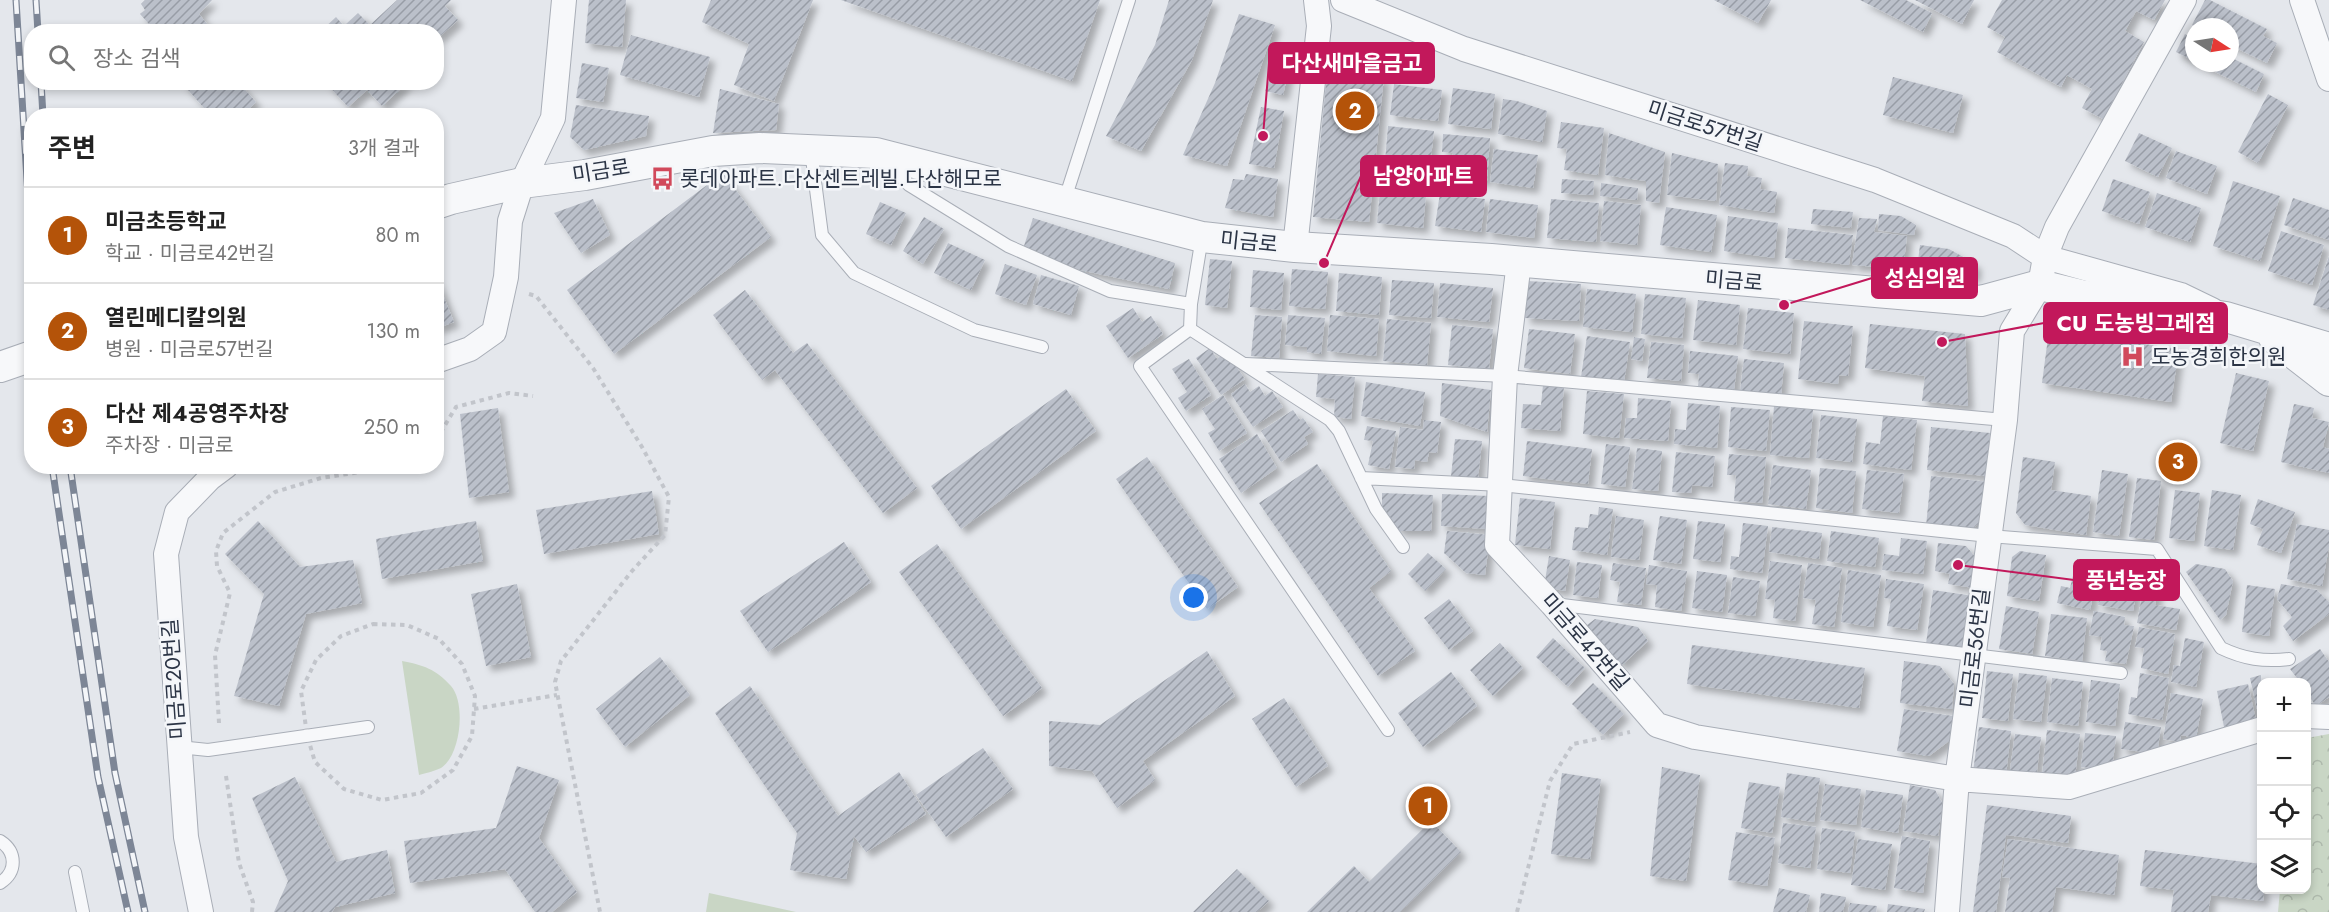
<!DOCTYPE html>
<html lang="ko">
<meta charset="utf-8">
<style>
body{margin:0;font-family:Jost,"Noto Sans KR",sans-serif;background:#f6f6f6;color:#222}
.controls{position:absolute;right:18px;bottom:18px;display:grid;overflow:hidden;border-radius:12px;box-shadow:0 3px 9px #0003}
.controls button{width:54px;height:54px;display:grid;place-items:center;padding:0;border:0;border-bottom:2px solid #e0e0e0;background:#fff;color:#222;font:30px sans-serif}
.compass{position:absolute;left:2185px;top:18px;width:54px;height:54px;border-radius:50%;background:#fff;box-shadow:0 3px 9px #0003;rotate:102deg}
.you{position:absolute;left:1194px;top:598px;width:21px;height:21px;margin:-15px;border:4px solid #fff;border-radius:50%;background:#1a73e8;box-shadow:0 0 0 9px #1a73e833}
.badge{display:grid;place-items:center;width:39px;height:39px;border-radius:50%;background:#b45309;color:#fff;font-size:20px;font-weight:700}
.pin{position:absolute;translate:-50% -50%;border:3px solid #fff;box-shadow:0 2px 6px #0006}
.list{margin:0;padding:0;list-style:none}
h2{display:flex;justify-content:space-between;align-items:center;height:78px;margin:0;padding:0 24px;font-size:26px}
h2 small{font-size:20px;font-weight:400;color:#767676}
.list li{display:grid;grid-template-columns:39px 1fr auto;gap:18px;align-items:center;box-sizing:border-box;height:96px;padding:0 24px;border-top:2px solid #e0e0e0}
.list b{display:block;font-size:22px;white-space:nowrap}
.list p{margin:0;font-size:20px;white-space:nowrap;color:#767676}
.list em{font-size:20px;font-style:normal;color:#767676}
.icon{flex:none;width:33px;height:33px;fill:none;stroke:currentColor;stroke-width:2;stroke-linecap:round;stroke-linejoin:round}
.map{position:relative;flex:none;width:2329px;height:912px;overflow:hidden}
.search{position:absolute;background:#fff;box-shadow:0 3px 9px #0003;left:24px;top:24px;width:420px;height:66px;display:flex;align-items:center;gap:15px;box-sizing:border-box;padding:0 21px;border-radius:24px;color:#767676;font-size:22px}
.panel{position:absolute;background:#fff;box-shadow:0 3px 9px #0003;left:24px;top:108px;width:420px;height:366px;border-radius:24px}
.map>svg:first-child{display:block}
</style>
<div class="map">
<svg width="2329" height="912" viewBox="0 0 2329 912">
<defs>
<pattern id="forest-crowns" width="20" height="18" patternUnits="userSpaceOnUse" patternTransform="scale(1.5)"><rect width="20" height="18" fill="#c9d6c5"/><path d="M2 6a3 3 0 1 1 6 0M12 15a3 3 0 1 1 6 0" fill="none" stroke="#adb8ab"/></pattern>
<pattern id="building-hatch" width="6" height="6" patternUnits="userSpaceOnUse" patternTransform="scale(1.5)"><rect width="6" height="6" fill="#bbc0ca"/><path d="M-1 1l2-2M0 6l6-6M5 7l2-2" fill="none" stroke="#989da6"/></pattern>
<filter id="shadow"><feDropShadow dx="5.5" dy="5.5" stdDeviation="3" flood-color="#0004"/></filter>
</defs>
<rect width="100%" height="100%" fill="#e4e7ec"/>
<path fill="url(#forest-crowns)" d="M2329,734V912H2278L2280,890H2306L2307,738Z"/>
<path fill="#c9d6c5" d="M402,661C423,665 436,669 451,686C466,703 461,755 441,768C435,771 426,773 419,775Z
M709,893L796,912H706Z"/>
<path fill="url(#building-hatch)" filter="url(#shadow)" d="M145,0H212L199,14L208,25L201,32H163L161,29L156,32L140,14L145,10L141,4Z
M397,0H451L445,6L458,20L436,40V32H429L424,26L418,32H320L336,17L344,26L358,13L370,25Z
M589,0H626L622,47L585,43Z
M711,0H813L774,101L734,85L749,44L702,22Z
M841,0H1100L1072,81Z
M1169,0H1213L1192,60L1141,151L1106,136L1155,45Z
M1714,0H1771L1758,23Z
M1860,0H1906L1932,13L1923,32Z
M1915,0H1974L1962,24Z
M2002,0H2165L2154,20L2136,11L2125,31L2144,42L2103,119L2082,108L2092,89L2067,75L2061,87L1997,52L2005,37L1987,27Z
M2205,0H2210L2267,29L2263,36L2277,43L2267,63L2230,45V27H2196L2192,25Z
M1239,14L1275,25L1227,166L1183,155L1215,83Z
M2185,34L2194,39V61L2176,52Z
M631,35L710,57L699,97L620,75Z
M1282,50L1293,52L1283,95L1265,91Z
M2230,57L2264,74L2256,92L2197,63H2230Z
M582,63L609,68L603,102L576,98Z
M1327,72L1384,77L1369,222L1313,217Z
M1893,77L1963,95L1953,133L1883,115Z
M181,82H238L256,102L242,116H211Z
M325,82H408L382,106L367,90L348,107Z
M1394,84L1442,90L1438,121L1390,115Z
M1453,88L1495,94L1491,129L1448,124Z
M720,89L779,104L776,130L713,133Z
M2268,94L2288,105L2258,163L2238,152Z
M1503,99L1517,101L1547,111L1542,142L1498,134Z
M576,105L649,116L646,136L584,150L570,137Z
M1261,107L1284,111L1274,168L1249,164Z
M1561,122L1604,128L1598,175L1564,170L1567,149L1557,148Z
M1388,126L1434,131L1430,166L1385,161Z
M1609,133L1665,152L1659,203L1646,201V181L1605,175Z
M2139,133L2172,148L2158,177L2125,161Z
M1443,134L1490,138L1487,181L1451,178L1453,153L1442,152Z
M1494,149L1538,155L1533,188L1490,182Z
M2176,151L2217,166L2207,194L2166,178Z
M1672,153L1718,164L1716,201L1667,195Z
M1725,163L1748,166L1747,176L1762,178L1760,189L1777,192L1774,213L1719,205Z
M723,173L771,237L614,354L567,290Z
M1246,174L1278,179L1273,217L1225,208L1233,179L1244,180Z
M1562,179L1594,181L1593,195L1561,193Z
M2113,179L2150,192L2139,224L2102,211Z
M2233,181L2280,196L2260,261L2213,246Z
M1601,183L1638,188L1637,200L1600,196Z
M1380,190L1426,195L1423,228L1377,223Z
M1440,193L1485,199L1481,232L1435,226Z
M2157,193L2201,208L2190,242L2145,227Z
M2293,198L2329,210V240L2284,225Z
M593,199L610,235L581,253L554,213Z
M1490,199L1538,205L1534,238L1486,232Z
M1551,199L1599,203L1596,242L1547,238Z
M1604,201L1641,205L1637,245L1600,241Z
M880,202L906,213L891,245L866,234Z
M1666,207L1717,215L1711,252L1660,245Z
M1813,209L1853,212L1851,228L1811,224Z
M1879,214L1901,216L1916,225L1914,235L1878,230Z
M1728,216L1778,223L1774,258L1724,251Z
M924,217L944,229L923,264L903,251Z
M1033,218L1175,263L1169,289L1080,270L1023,249Z
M1859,218L1877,219L1874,232L1907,236L1903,269L1852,265Z
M1788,228L1853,235L1849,265L1785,258Z
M2281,231L2324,245L2312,285L2268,271Z
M948,243L985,260L971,290L934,273Z
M1920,245L1949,249L1976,264L1975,277L1917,269Z
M2329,256V310L2313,305Z
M1210,259L1232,261L1227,308L1205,305Z
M1005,264L1037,275L1026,305L995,294Z
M1292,269L1328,272L1325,309L1289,306Z
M1253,270L1284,273L1281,310L1250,307Z
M1339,273L1382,277L1379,315L1336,311Z
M1041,275L1079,286L1071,315L1033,304Z
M436,278L454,322L436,329Z
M1392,280L1434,283L1431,318L1389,315Z
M1527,281L1581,284L1579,321L1525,318Z
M1440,283L1493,288L1489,322L1437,317Z
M1587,289L1636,294L1632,332L1583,327Z
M745,290L793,353L807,343L917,488L883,513L775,370L762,380L713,315Z
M1645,294L1686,298L1682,338L1641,334Z
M1698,300L1740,305L1736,345L1693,340Z
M1133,308L1142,322L1151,316L1163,334L1128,358L1106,326Z
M1748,308L1794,313L1790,354L1743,349Z
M1255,315L1282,317L1279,358L1251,356Z
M1288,315L1325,318L1321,354L1307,352V347L1285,345Z
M1330,315L1379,319L1376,356L1327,351Z
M1387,319L1431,323L1427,365L1383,361Z
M1804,321L1853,326L1848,376L1839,375L1838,384L1798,379Z
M1870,324L1965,334L1968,406L1922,401L1925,376L1865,368Z
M1452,325L1493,329L1489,369L1448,365Z
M1529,329L1575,334L1570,374L1524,368Z
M2049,330L2179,349L2171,402L2042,383Z
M1587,336L1630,342L1624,382L1581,377Z
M1634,337L1645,339L1642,361L1631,359Z
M1651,342L1684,345L1681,381L1647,378Z
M1210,348L1217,359L1226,352L1245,379L1221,395L1196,358Z
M1690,351L1738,356L1734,391L1698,387L1699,374L1688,373Z
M1189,359L1211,395L1186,411L1178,398L1187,392L1172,369Z
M1744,359L1784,363L1781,395L1740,391Z
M2236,373L2269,381L2253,451L2220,443Z
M1318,374L1355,377L1351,419L1334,417L1335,399L1316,397Z
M1366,382L1425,392L1420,426L1361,416Z
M1442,383L1491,390L1487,432L1440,416Z
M1245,384L1250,392L1259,386L1265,396L1272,391L1283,407L1253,427L1231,394Z
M1543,385L1564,386L1560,431L1521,428L1523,404L1541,405Z
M1066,389L1096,431L961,529L931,486Z
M1587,391L1624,394L1619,438L1583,434Z
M1223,395L1247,433L1219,451L1208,433L1215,429L1202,409Z
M1638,398L1671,401L1668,441L1624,438L1626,418H1637Z
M1688,403L1720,406L1717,448L1674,444L1675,429L1686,430Z
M2294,404L2314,408L2312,418L2329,422L2323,447L2329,449V473L2281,462Z
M1774,406L1813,410L1809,458L1770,455Z
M1731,407L1770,410L1766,451L1728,447Z
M498,408L509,492L469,498L460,414Z
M1293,410L1300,420L1303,418L1313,432L1304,437L1308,444L1281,462L1261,431Z
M1821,415L1857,419L1852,462L1816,458Z
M1883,416L1917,420L1911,470L1863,464L1866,442L1880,444Z
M1424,420L1441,422L1437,453L1429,452L1427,462L1415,460L1414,469L1395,467L1400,427L1423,430Z
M1367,426L1396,431L1389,469L1368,465L1373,441L1364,440Z
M1931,427L1990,433L1986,476L1927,470Z
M1257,434L1277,468L1241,493L1219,459Z
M1455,439L1482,441L1478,479L1451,476Z
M1527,441L1592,449L1588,484L1523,476Z
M1606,444L1630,447L1625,487L1601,484Z
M1637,448L1662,451L1658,491L1632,489Z
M1676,452L1715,456L1712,487L1692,485L1691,493L1672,492Z
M1729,454L1766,457L1762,503L1734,501L1736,475H1727Z
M1147,457L1238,587L1207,609L1116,479Z
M2023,457L2055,462L2051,490L2091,496L2086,535L2025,525L2016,513Z
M1317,464L1391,571L1369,588L1415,651L1378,676L1259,503Z
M1773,465L1811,470L1806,509L1768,504Z
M1820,468L1856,471L1852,513L1816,508Z
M1867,470L1904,474L1899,513L1862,509Z
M2102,470L2128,474L2119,536L2093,532Z
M1931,476L1989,482L1984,520L1970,530L1926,526Z
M2137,478L2161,481L2154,540L2129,537Z
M2175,490L2200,493L2194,541L2169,538Z
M2212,490L2241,495L2233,550L2204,546Z
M652,491L659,534L544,554L536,510Z
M1382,493L1433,495L1431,531H1400L1382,512Z
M1442,494L1489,496L1487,529L1441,526Z
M1520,498L1555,502L1550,549L1515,545Z
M2258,499L2295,512L2281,553L2257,545L2263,529L2250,524Z
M1599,507L1613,509L1607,555L1572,550L1575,527L1588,528L1590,514L1598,515Z
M1616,516L1644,520L1639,560L1611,557Z
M1660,516L1687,520L1681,564L1653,560Z
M258,521L300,567L353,560L362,603L306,614L279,706L234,696L264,594L225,554Z
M476,521L483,561L382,579L376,539Z
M1698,521L1725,524L1720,562L1693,559Z
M1743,523L1768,526L1762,573L1730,569L1731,556L1739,557Z
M2297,524L2329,530V546L2322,586L2287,579Z
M1772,527L1822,533L1819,559L1769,552Z
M1447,531L1490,535L1485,575L1466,573L1444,553Z
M1831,531L1879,538L1875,567L1827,561Z
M1901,538L1927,541L1923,574L1882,570L1884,554L1899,556Z
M844,542L871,582L768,652L740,611Z
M1938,543L1966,546L1978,560L1974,588L1948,584L1950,574L1935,571Z
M937,544L1042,688L1003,716L899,572Z
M2020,551L2046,555L2039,601L2007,596L2012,557Z
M1428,553L1446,569L1425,591L1408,574Z
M1549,556L1570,560L1565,591L1544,587Z
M2077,559L2100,564L2090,610L2057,603L2061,586L2070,588Z
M1770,561L1802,565L1795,621L1773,618L1775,600L1765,599Z
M1577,562L1602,565L1598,598L1573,595Z
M1613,563L1646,568L1641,605L1617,602L1620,582L1610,580Z
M1808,563L1842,568L1834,627L1812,624L1816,600L1803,598Z
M2196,564L2225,569L2233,581L2226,615L2220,620L2186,572Z
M1649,565L1687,571L1681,611L1655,607L1657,585L1646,584Z
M2114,566L2140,571L2133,611L2098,605L2102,584L2111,585Z
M1848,570L1881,575L1873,627L1841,622Z
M1697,571L1727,575L1722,612L1692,608Z
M2146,574L2160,577L2155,605L2180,609L2176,630L2137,623Z
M1733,577L1760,581L1755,616L1728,613Z
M1886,579L1924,584L1917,630L1887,626L1891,599L1884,598Z
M517,584L531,657L486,666L471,594Z
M2281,584L2317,590L2329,602V614L2293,641L2283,626L2292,617L2277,599Z
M2247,585L2275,589L2269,636L2242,632Z
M1933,590L1974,596L1967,650L1926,644Z
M1449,599L1473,631L1449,650L1424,618Z
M2006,606L2039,612L2032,654L1999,649Z
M2094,611L2125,617L2124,625L2134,626L2126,664L2105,661L2107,651L2100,650L2102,637L2089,635Z
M2051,614L2087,618L2082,661L2045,656Z
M1595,619L1638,627L1648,641L1622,665L1583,628Z
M2139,627L2175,634L2168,674L2141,668L2144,648L2135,647Z
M1553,638L1585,668L1568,687L1536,657Z
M2185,638L2204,642L2196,687L2171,682L2174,665L2180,666Z
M1500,643L1523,668L1493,696L1470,670Z
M1692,645L1865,668L1859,708L1687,684Z
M2320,649L2329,662V697L2316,706L2306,692V682H2300L2290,669Z
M1207,651L1235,696L1143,761L1155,780L1117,808L1092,771L1049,766V721L1100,725Z
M660,657L690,695L625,747L596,709Z
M1904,661L1940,666L1954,684L1952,709L1900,703Z
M1987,671L2013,674L2008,721L1982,718Z
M1451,672L1477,706L1423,747L1398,713Z
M2019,673L2047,676L2041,722L2013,719Z
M2140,673L2169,678L2162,720L2128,714L2131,697L2137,698Z
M2261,675L2262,718H2259L2250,678Z
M2052,678L2083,682L2078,726L2047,722Z
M2091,680L2120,684L2115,726L2086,722Z
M1593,683L1624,714L1603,735L1572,704Z
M2248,684L2256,720L2224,727L2217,691Z
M750,686L838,816L899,772L926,814L866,852L854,836L846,879L790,870L797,833L715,713Z
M2171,693L2203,699L2196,738L2181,735L2180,742L2163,739Z
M1284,698L1328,766L1296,787L1252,719Z
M1904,709L1953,716L1949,741L1929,756L1897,751Z
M2125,722L2161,727L2157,754L2121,749Z
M1979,727L2011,731L2006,776L1973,772Z
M2047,730L2080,734L2075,778L2042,775Z
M2085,733L2116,736L2112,770L2081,767Z
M2015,734L2041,737L2036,780L2009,777Z
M983,748L1013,789L946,837L916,795Z
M517,766L559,780L539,838L577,892L552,912H535L505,869L410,883L404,841L496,828Z
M1662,767L1700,775L1686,881L1650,876Z
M1562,773L1601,779L1590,859L1551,854Z
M1787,773L1820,778L1814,822L1781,817Z
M295,777L336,862L387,850L395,893L335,907L332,912H274L288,881L252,798Z
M1749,782L1780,787L1772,833L1741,828Z
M1825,784L1861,789L1856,825L1820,820Z
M1910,785L1935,790L1943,804L1938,836L1903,831Z
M1866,790L1903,795L1898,833L1861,827Z
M1987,805L2071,816L2068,843L2006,835L1996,912H1973Z
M1431,821L1461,852L1400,912H1307L1354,866L1369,882Z
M1783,823L1816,827L1810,868L1778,863Z
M1822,828L1855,832L1850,873L1817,869Z
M1736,832L1775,838L1767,886L1728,880Z
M1902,836L1930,841L1923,893L1894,888Z
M1858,839L1892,844L1885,890L1851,885Z
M2008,839L2119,855L2114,895L2056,887L2052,912H2005L2010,878L2002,877Z
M2145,850L2262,864V890H2264L2263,901L2211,895L2208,912H2171L2174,890L2140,886Z
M1237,869L1269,901L1257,912H1193Z
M1779,888L1810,895L1806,912H1773Z
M1821,893L1846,897L1843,912H1819Z
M1850,903L1877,906L1876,912H1848Z
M1888,904L1925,909L1924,912H1887Z"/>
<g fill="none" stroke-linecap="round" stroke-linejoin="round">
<defs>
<path id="service" d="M811,151L822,235L854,273L974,330L1042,347
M887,164L909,185L1008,246L1110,291L1191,304
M1064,202L1129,0
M1202,237L1191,304L1190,329L1140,366L1388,730
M1190,329L1330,420L1339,431L1376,509L1403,547
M1246,364L1505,376L2005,420
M1361,478L1501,485L1989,536L2157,549L2221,648C2244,659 2264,662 2289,659
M1554,604L2121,673
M179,747L208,750L368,727
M0,841C17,852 17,872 0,883
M75,872L83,912"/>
<path id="minor" d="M1343,0L1464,49L1875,180L2013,236L2045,257L2181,295L2212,310
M2302,0L2329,79
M1295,247L1319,26L1316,0
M1519,262L1505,376L1497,545L1552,604L1657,725L1695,737L1957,779L2069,787L2262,729
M436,361L470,349L494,332L506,277L510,221L522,183L553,118L564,0
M2306,716L2329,717
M201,912L186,837L166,554L177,512L210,478L226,466
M1947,912L1957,779L2005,420L2012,331L2040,285L2045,257L2057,227L2184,0"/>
<path id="tertiary" d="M436,204L451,199L522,183L585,175L713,151L760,148L876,153L1202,237L1295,247L1491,259L1981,301L2040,285L2081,295L2226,317L2329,348
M2274,338L2329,381
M0,367L32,356"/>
</defs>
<use href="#service" stroke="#a9aeb7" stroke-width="14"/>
<use href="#minor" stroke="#a9aeb7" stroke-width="26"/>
<use href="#tertiary" stroke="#a9aeb7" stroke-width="32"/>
<path stroke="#c2c5cb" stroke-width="4" stroke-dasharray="4.5 4.5" stroke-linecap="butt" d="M529,294L536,296L593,368L642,447L669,497L665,535L632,571L561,661L555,682L600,912
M436,440L456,407L509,393L533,396
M373,624L407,625L439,639L462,664L475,696L472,736L453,770L421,793L382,800L344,789L315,762L307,735L301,691L316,660L341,636Z
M474,709L557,695
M219,723L215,655L230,593L217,566L216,551L223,533L275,492L321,478L400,466
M226,776L239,863L253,902L252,912
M1517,912L1550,781L1573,744L1630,732"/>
<use href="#service" stroke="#f7f8fa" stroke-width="12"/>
<use href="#minor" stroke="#f7f8fa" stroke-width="24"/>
<use href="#tertiary" stroke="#f7f8fa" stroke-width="30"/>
<defs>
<path id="rail" d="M16,0L32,261
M36,0L38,32
M41,82L43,116
M52,466L98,777L128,912
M70,466L115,773L145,912"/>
</defs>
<use href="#rail" stroke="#7d8696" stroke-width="7"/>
<use href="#rail" stroke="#f4f6f9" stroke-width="4.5" stroke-dasharray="14" stroke-linecap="butt"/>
</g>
<defs>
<symbol id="bus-bare" viewBox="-9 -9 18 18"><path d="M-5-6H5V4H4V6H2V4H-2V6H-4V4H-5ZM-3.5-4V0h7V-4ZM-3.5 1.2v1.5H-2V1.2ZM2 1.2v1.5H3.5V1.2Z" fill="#d1495b" stroke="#f4f6f9" stroke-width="2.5" paint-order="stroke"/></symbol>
<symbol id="hospital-bare" viewBox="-9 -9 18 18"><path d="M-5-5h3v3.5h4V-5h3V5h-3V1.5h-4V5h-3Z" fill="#d1495b" stroke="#f4f6f9" stroke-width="2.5" paint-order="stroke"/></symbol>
</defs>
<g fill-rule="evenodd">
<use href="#bus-bare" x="646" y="162" width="33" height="33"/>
<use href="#hospital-bare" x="2116" y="340" width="33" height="33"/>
</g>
<g text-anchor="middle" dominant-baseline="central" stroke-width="5" stroke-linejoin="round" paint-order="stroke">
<g font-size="21" fill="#2b3445" stroke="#f4f6f9">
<text transform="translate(1705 126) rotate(18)">미금로57번길</text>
<text transform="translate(601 171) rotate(-9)">미금로</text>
<text transform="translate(1249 242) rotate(6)">미금로</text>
<text transform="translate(1734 281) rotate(5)">미금로</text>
<text transform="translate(1585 642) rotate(49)">미금로42번길</text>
<text transform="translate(1975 648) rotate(-83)">미금로56번길</text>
<text transform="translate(174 679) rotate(-94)">미금로20번길</text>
</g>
<g font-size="21" fill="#2b3445" stroke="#f4f6f9" text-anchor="start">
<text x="680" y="179">롯데아파트.다산센트레빌.다산해모로</text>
<text x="2151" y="357">도농경희한의원</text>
</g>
</g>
<path fill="none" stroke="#c2185b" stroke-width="2" d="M1263 136L1269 63M1324 263L1361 176M1784 305L1872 278M1942 342L2044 323M1958 565L2074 580"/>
<g fill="#c2185b" stroke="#f4f6f9" stroke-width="2">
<circle cx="1263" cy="136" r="6"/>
<circle cx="1324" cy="263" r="6"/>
<circle cx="1784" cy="305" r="6"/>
<circle cx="1942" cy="342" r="6"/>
<circle cx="1958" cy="565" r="6"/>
</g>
<g fill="#c2185b" stroke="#c2185b" stroke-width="2">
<rect x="1269" y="43" width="165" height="40" rx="6"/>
<rect x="1361" y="156" width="125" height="40" rx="6"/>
<rect x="1872" y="258" width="105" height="40" rx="6"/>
<rect x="2044" y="303" width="183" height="40" rx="6"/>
<rect x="2074" y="560" width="105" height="40" rx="6"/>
</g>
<g font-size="22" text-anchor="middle" font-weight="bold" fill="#fff">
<text x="1352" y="71">다산새마을금고</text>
<text x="1423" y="184">남양아파트</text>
<text x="1925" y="286">성심의원</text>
<text x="2136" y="331">CU 도농빙그레점</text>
<text x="2126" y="588">풍년농장</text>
</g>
</svg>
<div class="controls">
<button>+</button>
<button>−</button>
<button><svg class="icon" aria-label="locate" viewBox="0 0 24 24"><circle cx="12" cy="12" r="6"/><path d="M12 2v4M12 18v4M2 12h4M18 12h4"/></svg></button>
<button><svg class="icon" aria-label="layers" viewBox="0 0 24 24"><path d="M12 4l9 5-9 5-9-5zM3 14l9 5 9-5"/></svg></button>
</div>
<svg class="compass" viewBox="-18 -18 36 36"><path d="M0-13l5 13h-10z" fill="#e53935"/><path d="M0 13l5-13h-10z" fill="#767676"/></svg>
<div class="you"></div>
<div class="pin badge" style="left:1428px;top:806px">1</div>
<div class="pin badge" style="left:1355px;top:111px">2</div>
<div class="pin badge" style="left:2178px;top:462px">3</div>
<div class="search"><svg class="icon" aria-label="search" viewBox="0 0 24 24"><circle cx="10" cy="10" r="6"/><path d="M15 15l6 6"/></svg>장소 검색</div>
<section class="panel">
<h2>주변<small>3개 결과</small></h2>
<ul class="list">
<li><span class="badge">1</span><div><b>미금초등학교</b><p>학교 · 미금로42번길</p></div><em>80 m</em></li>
<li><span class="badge">2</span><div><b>열린메디칼의원</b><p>병원 · 미금로57번길</p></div><em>130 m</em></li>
<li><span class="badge">3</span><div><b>다산 제4공영주차장</b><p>주차장 · 미금로</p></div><em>250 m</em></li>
</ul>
</section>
</div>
